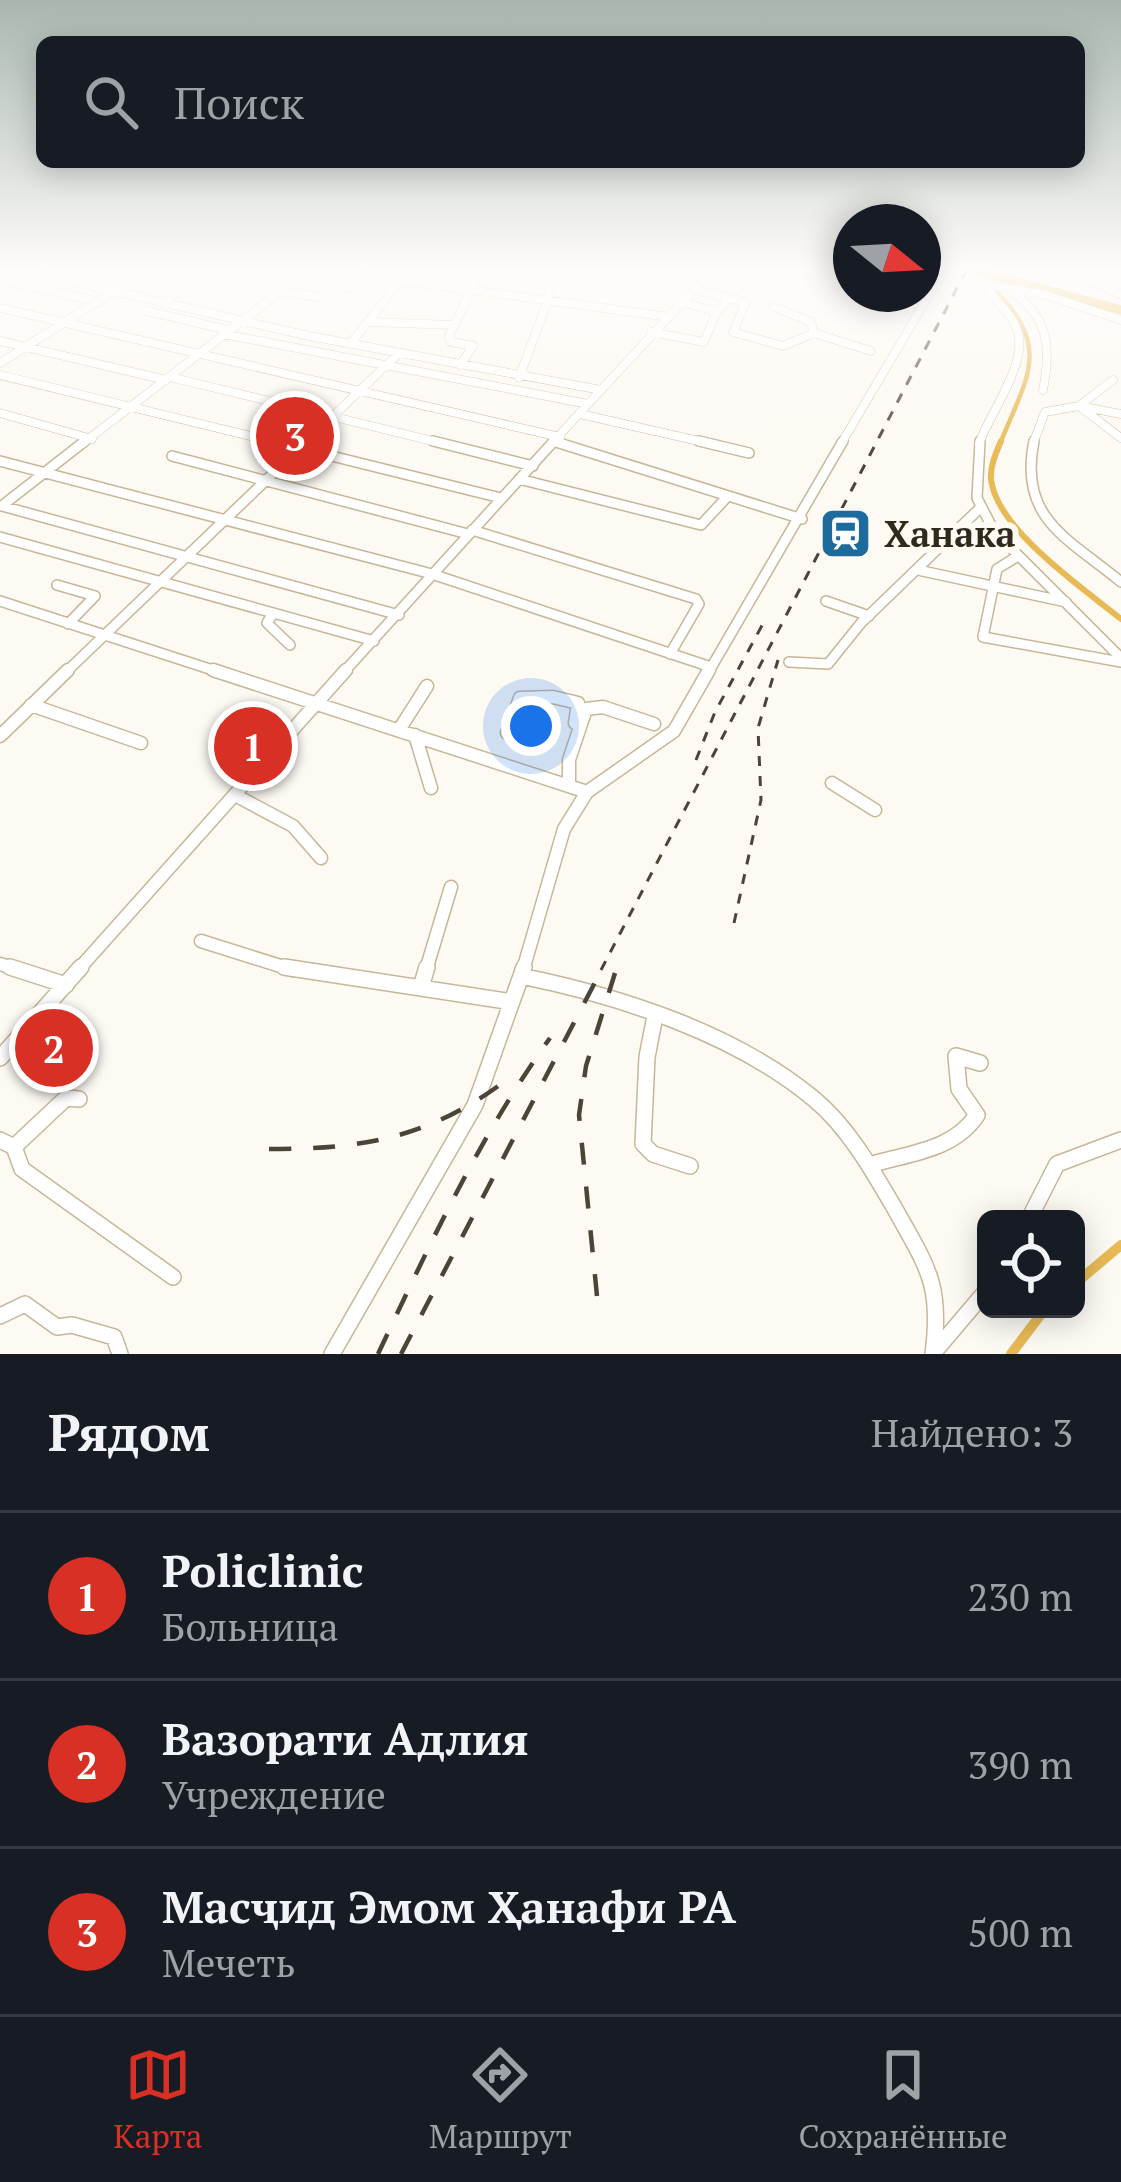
<!DOCTYPE html>
<html lang="ru">
<meta charset="utf-8">
<style>
body{margin:0;font-family:"PT Serif",serif;background:#242831;color:#f1f3f6}
.controls{position:absolute;right:36px;bottom:36px;display:grid;overflow:hidden;border-radius:18px;box-shadow:0 6px 30px #0003}
.controls button{width:108px;height:108px;display:grid;place-items:center;padding:0;border:0;border-bottom:3px solid #363941;background:#171b24;color:#f1f3f6;font:60px sans-serif}
.compass{position:absolute;left:833px;top:204px;width:108px;height:108px;border-radius:50%;background:#171b24;box-shadow:0 6px 30px #0003;rotate:108deg}
.you{position:absolute;left:531px;top:726px;width:42px;height:42px;margin:-30px;border:9px solid #fff;border-radius:50%;background:#1a73e8;box-shadow:0 0 0 18px #1a73e833}
.badge{display:grid;place-items:center;width:78px;height:78px;border-radius:50%;background:#d93025;color:#fff;font-size:39px;font-weight:700}
.pin{position:absolute;translate:-50% -50%;border:6px solid #fff;box-shadow:0 3px 12px #0006}
.list{margin:0;padding:0;list-style:none}
h2{display:flex;justify-content:space-between;align-items:center;height:156px;margin:0;padding:0 48px;font-size:51px}
h2 small{font-size:39px;font-weight:400;color:#9ea1a6}
.list li{display:grid;grid-template-columns:78px 1fr auto;gap:36px;align-items:center;box-sizing:border-box;height:168px;padding:0 48px;border-top:3px solid #363941}
.list b{display:block;font-size:45px;white-space:nowrap}
.list p{margin:0;font-size:39px;white-space:nowrap;color:#9ea1a6}
.list em{font-size:39px;font-style:normal;color:#9ea1a6}
.icon{flex:none;width:66px;height:66px;fill:none;stroke:currentColor;stroke-width:2;stroke-linecap:round;stroke-linejoin:round}
.map{position:relative;flex:none;width:1121px;height:1354px;overflow:hidden}
.search{position:absolute;background:#171b24;box-shadow:0 6px 30px #0003;left:36px;right:36px;top:36px;height:132px;display:flex;align-items:center;gap:30px;box-sizing:border-box;padding:0 42px;border-radius:18px;color:#9ea1a6;font-size:45px}
.sheet{height:660px;background:#171b24}
nav{display:flex;justify-content:space-around;align-items:center;box-sizing:border-box;height:168px;border-top:3px solid #363941;background:#171b24;font-size:33px;color:#9ea1a6}
nav a{display:grid;justify-items:center;gap:6px}
nav .on{color:#d93025}
.map>svg:first-child{display:block}
</style>
<div class="map">
<svg width="1121" height="1354" viewBox="0 0 1121 1354">
<rect width="100%" height="100%" fill="#fdf9f3"/>
<g fill="none" stroke-linecap="round" stroke-linejoin="round">
<path stroke="#e8ba56" stroke-width="4.5" d="M995,290C1053,349 1026,378 1000,444"/>
<path stroke="#e8ba56" stroke-width="6" d="M1001,441C996,453 990,466 991,479C996,529 1084,589 1121,619"/>
<path stroke="#e8ba56" stroke-width="10" d="M1076,1283L1121,1245
M1011,1354L1045,1309"/>
<path stroke="#e8ba56" stroke-width="9" d="M962,267L1121,310"/>
<defs>
<path id="minor-far3" d="M9,267L309,336L601,390
M217,267L230,282
M1087,267L1090,280L1121,295
M310,268L669,317
M0,280L100,302
M347,289L360,276
M1009,289C1048,317 1052,345 1043,390
M695,290L746,302L733,332L783,346L814,333L871,351
M281,291L318,297
M682,302L717,312
M164,304L197,273
M774,307L811,322L813,330
M0,308L560,437
M147,311L228,330
M370,322L454,325
M651,332L704,342L717,312L730,298
M223,334L588,404
M0,341L166,380
M351,343L411,267
M0,363L152,267
M460,365L473,346L451,342L449,336L482,267
M0,375L283,444
M170,377L445,444
M519,378L548,300L554,268
M1113,380L1079,406L1121,438
M0,413L92,439
M580,414L712,444
M556,442L564,444
M82,444L312,267
M304,444L399,353
M551,444L715,267
M841,444L932,290L934,276L924,267
M979,444C990,411 1033,359 1015,324C1007,309 993,299 985,284L1046,295L1121,320
M1033,444L1045,412L1079,406L1121,414"/>
<path id="minor-far2" d="M271,441L501,498
M433,441L533,466
M699,441L749,453
M980,441L977,498L994,531L1121,658
M1034,441C1018,519 1068,538 1121,582
M556,442L802,519
M172,456L468,534
M0,461L432,574L711,667
M519,479L701,525L727,497
M3,505L85,441
M2,506L399,615
M472,530L696,599L699,604L670,654
M0,537L374,641
M1018,556L997,569L983,637L1121,662
M918,570L1066,602
M57,585L95,596L68,624
M0,601L222,673
M826,601L869,616
M272,615L267,623L290,645
M789,662L828,664L861,623L979,509
M65,673L307,441
M343,673L554,441
M708,673L843,441"/>
<path id="minor-far1" d="M213,670L587,792L564,829L523,970
M31,705L141,743
M399,730L427,686
M507,733L520,698L553,697L578,703L575,723
M415,735L431,788
M0,736L68,670
M832,783L875,810
M569,786V760L586,709L603,707L654,724
M587,792L674,731L709,670
M235,795L293,826L321,858
M201,941L293,970
M0,964L19,970
M78,970L346,670
M426,970L451,887"/>
<path id="minor" d="M10,967L66,985
M284,967L512,1002
M524,967L521,976C619,996 735,1033 814,1099C848,1127 873,1171 895,1209C928,1268 942,1285 933,1354
M421,987L427,967
M655,1016L647,1057L643,1144L653,1154L690,1166
M0,1058L81,967
M0,1140L14,1147L22,1169L173,1277
M14,1147L66,1098L79,1099
M870,1165C908,1153 953,1151 977,1115L959,1089L956,1056L980,1063
M1029,1219L1057,1164L1121,1140
M0,1316L25,1304L57,1327L72,1325L114,1337L120,1354
M935,1351L986,1291
M332,1354L475,1105L521,976"/>
</defs>
<use href="#minor-far3" stroke="#c7b797" stroke-width="9"/>
<use href="#minor-far2" stroke="#c7b797" stroke-width="12"/>
<use href="#minor-far1" stroke="#c7b797" stroke-width="15"/>
<use href="#minor" stroke="#c7b797" stroke-width="18"/>
<use href="#minor-far3" stroke="#fff" stroke-width="8"/>
<use href="#minor-far2" stroke="#fff" stroke-width="9"/>
<use href="#minor-far1" stroke="#fff" stroke-width="12"/>
<use href="#minor" stroke="#fff" stroke-width="15"/>
<path stroke="#4b4539" stroke-width="3" stroke-dasharray="10 10" stroke-linecap="butt" d="M696,760L715,712L765,620
M734,923L761,800L758,728L778,660
M601,970L968,267"/>
<path stroke="#4b4539" stroke-width="4.5" stroke-dasharray="22 22" stroke-linecap="butt" d="M269,1149C368,1149 433,1137 513,1075
M597,1296L579,1115L586,1066L615,973
M378,1354C430,1244 479,1137 550,1038
M401,1354L603,967"/>
</g>
<path fill="#2879af" d="M305,420L307,430L297,438L286,435L283,426Z"/>
<path fill="#21638f" d="M305,420L307,430L297,438L294,429Z"/>
<path fill="#2f8dcc" stroke="#21638f" stroke-width="3" d="M293,417L305,420L294,429L283,426Z"/>
<linearGradient id="sky" x2="0" y2="1"><stop stop-color="#a8b6ae"/><stop offset="0.59" stop-color="#fefcfa"/><stop offset="1" stop-color="#fefcfa" stop-opacity="0"/></linearGradient>
<rect width="1121" height="456" fill="url(#sky)"/>
<defs>
<symbol id="station-square" viewBox="-11 -11 22 22"><rect x="-9" y="-9" width="18" height="18" rx="4" fill="#1d6a9d" stroke="#fdf9f3"/><path d="M-3-6H3Q5-6 5-4V2Q5 4 3 4L4.5 6H3L1.5 4h-3L-3 6H-4.5L-3 4Q-5 4-5 2V-4Q-5-6-3-6ZM-3.5-4v3h7v-3ZM-3.5 1v1.5H-2V1ZM2 1v1.5H3.5V1Z" fill="#fff"/></symbol>
</defs>
<g fill-rule="evenodd">
<use href="#station-square" x="816" y="504" width="59" height="59"/>
</g>
<g text-anchor="middle" dominant-baseline="central" stroke-width="12" stroke-linejoin="round" paint-order="stroke">
<g font-size="36" font-weight="bold" fill="#302a1d" stroke="#fdf9f3" text-anchor="start">
<text x="884" y="533">Ханака</text>
</g>
</g>
</svg>
<div class="controls">
<button><svg class="icon" aria-label="locate" viewBox="0 0 24 24"><circle cx="12" cy="12" r="6"/><path d="M12 2v4M12 18v4M2 12h4M18 12h4"/></svg></button>
</div>
<svg class="compass" viewBox="-18 -18 36 36"><path d="M0-13l5 13h-10z" fill="#e53935"/><path d="M0 13l5-13h-10z" fill="#9ea1a6"/></svg>
<div class="you"></div>
<div class="pin badge" style="left:253px;top:746px">1</div>
<div class="pin badge" style="left:54px;top:1048px">2</div>
<div class="pin badge" style="left:295px;top:436px">3</div>
<div class="search"><svg class="icon" aria-label="search" viewBox="0 0 24 24"><circle cx="10" cy="10" r="6"/><path d="M15 15l6 6"/></svg>Поиск</div>
</div>
<section class="sheet">
<h2>Рядом<small>Найдено: 3</small></h2>
<ul class="list">
<li><span class="badge">1</span><div><b>Policlinic</b><p>Больница</p></div><em>230 m</em></li>
<li><span class="badge">2</span><div><b>Вазорати Адлия</b><p>Учреждение</p></div><em>390 m</em></li>
<li><span class="badge">3</span><div><b>Масҷид Эмом Ҳанафи РА</b><p>Мечеть</p></div><em>500 m</em></li>
</ul>
</section>
<nav>
<a class="on"><svg class="icon" aria-label="map" viewBox="0 0 24 24"><path d="M3 6l6-2 6 2 6-2v14l-6 2-6-2-6 2zM9 4v14M15 6v14"/></svg>Карта</a>
<a><svg class="icon" aria-label="directions" viewBox="0 0 24 24"><path d="M12 3l9 9-9 9-9-9zM9 14v-3h6M13 9l2 2-2 2"/></svg>Маршрут</a>
<a><svg class="icon" aria-label="saved" viewBox="0 0 24 24"><path d="M7 4h10v16l-5-4-5 4z"/></svg>Сохранённые</a>
</nav>
